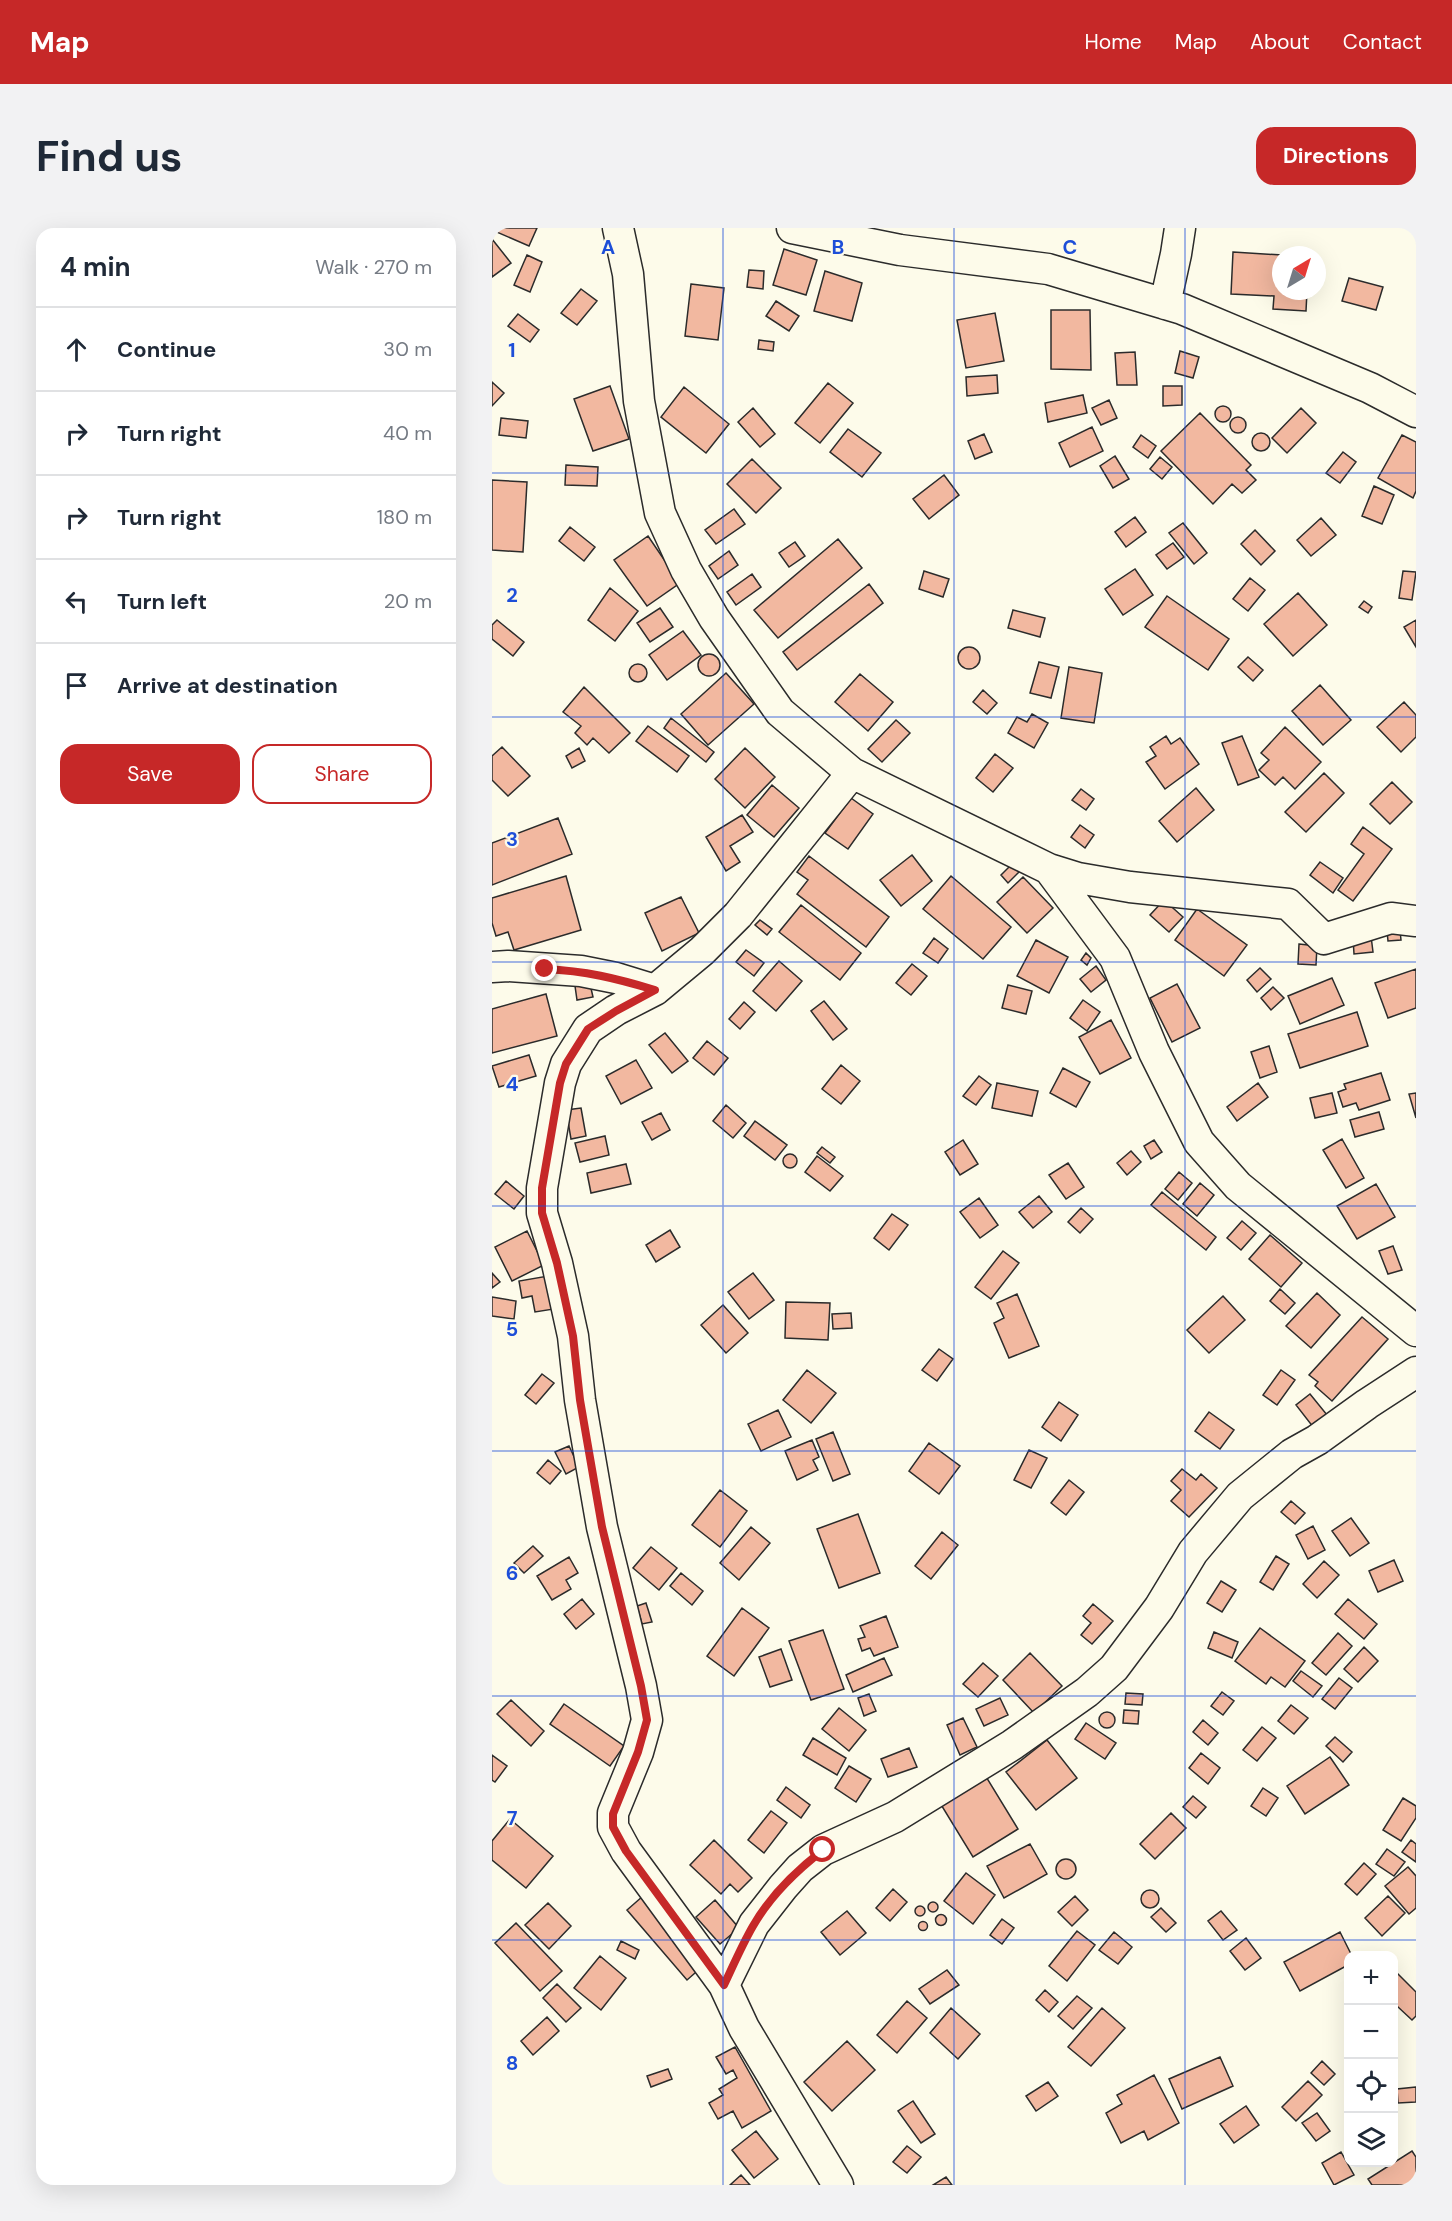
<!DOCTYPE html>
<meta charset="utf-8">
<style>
body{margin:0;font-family:"DM Sans",sans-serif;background:#f2f2f3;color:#1f2937}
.controls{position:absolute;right:18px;bottom:18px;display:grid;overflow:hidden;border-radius:12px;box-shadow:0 6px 24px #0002}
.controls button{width:54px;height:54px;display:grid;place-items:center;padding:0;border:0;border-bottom:2px solid #e0e1e3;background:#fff;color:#1f2937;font:30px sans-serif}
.compass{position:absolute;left:780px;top:18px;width:54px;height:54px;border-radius:50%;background:#fff;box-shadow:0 6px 24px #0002;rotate:38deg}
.stop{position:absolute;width:18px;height:18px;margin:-14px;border:4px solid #c62828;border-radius:50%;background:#fff}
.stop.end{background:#c62828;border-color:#fff;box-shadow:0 2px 6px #0008}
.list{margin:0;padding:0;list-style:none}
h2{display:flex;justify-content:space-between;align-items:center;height:78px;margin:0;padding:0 24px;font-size:26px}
h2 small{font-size:20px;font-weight:400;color:#747a83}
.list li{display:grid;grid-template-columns:39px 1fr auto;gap:18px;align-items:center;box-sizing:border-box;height:84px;padding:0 24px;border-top:2px solid #e0e1e3}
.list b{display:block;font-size:22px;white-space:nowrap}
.list em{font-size:20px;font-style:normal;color:#747a83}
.actions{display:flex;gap:12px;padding:18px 24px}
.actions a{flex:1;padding:14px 0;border:2px solid #c62828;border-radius:18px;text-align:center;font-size:21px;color:#c62828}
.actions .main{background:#c62828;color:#fff}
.icon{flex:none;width:33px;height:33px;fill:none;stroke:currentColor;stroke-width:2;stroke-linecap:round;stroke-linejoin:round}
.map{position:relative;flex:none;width:924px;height:1957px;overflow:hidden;border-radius:18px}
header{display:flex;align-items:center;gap:36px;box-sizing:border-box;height:84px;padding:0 30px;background:#c62828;color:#fff}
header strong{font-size:28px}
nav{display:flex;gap:33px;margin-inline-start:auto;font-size:21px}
.intro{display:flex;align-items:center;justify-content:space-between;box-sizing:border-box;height:144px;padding:0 36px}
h1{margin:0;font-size:42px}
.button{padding:15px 27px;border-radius:18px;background:#c62828;color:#fff;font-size:21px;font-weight:700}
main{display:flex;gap:36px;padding:0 36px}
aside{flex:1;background:#fff;border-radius:18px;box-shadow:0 6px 24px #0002}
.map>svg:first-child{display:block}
</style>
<header>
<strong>Map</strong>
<nav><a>Home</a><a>Map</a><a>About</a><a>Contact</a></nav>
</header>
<div class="intro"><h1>Find us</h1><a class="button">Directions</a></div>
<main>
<aside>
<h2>4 min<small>Walk · 270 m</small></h2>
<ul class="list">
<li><svg class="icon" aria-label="ahead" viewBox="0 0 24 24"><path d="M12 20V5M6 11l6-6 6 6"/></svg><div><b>Continue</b></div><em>30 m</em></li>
<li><svg class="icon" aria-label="right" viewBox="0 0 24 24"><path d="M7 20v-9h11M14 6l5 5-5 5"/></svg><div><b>Turn right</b></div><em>40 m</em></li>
<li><svg class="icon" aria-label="right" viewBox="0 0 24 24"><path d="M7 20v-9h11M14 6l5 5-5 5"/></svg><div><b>Turn right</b></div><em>180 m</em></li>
<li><svg class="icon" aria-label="left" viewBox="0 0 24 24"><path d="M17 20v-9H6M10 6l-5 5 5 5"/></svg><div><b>Turn left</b></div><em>20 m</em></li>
<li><svg class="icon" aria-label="arrive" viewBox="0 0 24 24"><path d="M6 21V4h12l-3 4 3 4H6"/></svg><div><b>Arrive at destination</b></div></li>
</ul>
<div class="actions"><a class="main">Save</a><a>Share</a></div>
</aside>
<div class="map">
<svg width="924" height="1957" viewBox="0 0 924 1957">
<rect width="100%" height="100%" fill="#fdfbea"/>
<path fill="#f2b8a0" stroke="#2b2b2b" stroke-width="1.5" d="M0,0H45L37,18L0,2Z
M0,11L19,35L0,49Z
M292,21L325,32L314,67L281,57Z
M741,24L790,27L789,63H815L814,83L781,81L782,68L739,66Z
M35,27L50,34L38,64L22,57Z
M257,42L272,43L271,61L255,59Z
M333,43L370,55L360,93L322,83Z
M857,50L891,59L884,82L850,73Z
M199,56L232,60L226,112L193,108Z
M89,61L105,73L85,97L69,85Z
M284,73L307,88L297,103L274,88Z
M559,82H598L599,142L559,141Z
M503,85L512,133L474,140L465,92Z
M26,86L47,102L38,114L16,98Z
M267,112L282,114L281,123L266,121Z
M688,123L707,129L701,150L683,145Z
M643,124L645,157H625L623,125Z
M505,147L506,165L475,168L474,149Z
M0,154L12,165L0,178Z
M336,155L361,175L328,215L303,195Z
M118,158L137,211L101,223L82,171Z
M671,158H690V177L671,178Z
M192,159L237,196L214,225L169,189Z
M591,167L595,185L556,194L553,175Z
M617,172L625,190L609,197L600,180Z
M723 186a8 8 0 1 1 16 0a8 8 0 1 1-16 0Z
M261,180L283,206L268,219L246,194Z
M809,180L824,195L795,225L780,210Z
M708,185L759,237L754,242L764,252L750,265L740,256L721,276L669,223Z
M738 197a8 8 0 1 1 16 0a8 8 0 1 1-16 0Z
M9,190L36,193L34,210L7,207Z
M600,199L611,223L578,239L567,215Z
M356,201L389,225L370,249L338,224Z
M760 214a9 9 0 1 1 18 0a9 9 0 1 1-18 0Z
M492,206L500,224L483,231L476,213Z
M649,207L664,218L656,230L641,219Z
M910,207L924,214V263L921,270L886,250Z
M851,224L864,234L848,255L834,245Z
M623,228L637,251L621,260L608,238Z
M668,229L680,239L670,251L658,241Z
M260,231L289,260L264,285L235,256Z
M74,237L106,239L105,258L73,257Z
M452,247L467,267L437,291L421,271Z
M0,252L35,254L31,324L0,322Z
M882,258L902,267L890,296L870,288Z
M242,281L253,296L224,316L213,302Z
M643,289L654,304L634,319L623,304Z
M829,290L844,307L819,328L805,312Z
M691,295L715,325L702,336L677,305Z
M78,299L103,319L92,333L67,313Z
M763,302L783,323L769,337L749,316Z
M156,308L188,355L155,378L122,332Z
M346,311L370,340L286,410L262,382Z
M303,314L313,328L297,339L287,325Z
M681,315L692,329L675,341L664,327Z
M237,323L246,337L226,351L217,338Z
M643,341L661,367L631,387L613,361Z
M432,343L457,351L451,369L427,361Z
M911,343L924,344L920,372L907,370Z
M260,346L269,359L244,377L235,364Z
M758,350L773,362L756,383L741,371Z
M377,356L391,375L305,442L291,424Z
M118,360L146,383L123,413L96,392Z
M806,365L835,397L801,428L772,396Z
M675,368L737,411L716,442L653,399Z
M872,373L880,379L876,385L867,379Z
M168,380L181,399L158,414L145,395Z
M521,382L553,390L548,409L516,400Z
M5,392L32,414L21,428L0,411V397Z
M924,392V419L912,399Z
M191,403L209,427L175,452L157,427Z
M466 430a11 11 0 1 1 22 0a11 11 0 1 1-22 0Z
M206 437a11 11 0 1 1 22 0a11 11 0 1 1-22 0Z
M756,429L771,442L761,453L746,439Z
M547,434L567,439L559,470L538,465Z
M137 445a9 9 0 1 1 18 0a9 9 0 1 1-18 0Z
M577,439L610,445L602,495L569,490Z
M234,445L262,476L216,517L189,486Z
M368,446L401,474L376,503L343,474Z
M828,457L859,492L831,517L800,483Z
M92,459L138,505L117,525L101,510L95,517L83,505L89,498L71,484Z
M491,462L505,475L495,486L481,474Z
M912,474L924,487V509L909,524L885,499Z
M540,486L556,495L542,520L516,505L525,489L535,494Z
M179,490L222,524L214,534L172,500Z
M404,492L418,505L390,534L376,521Z
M156,498L197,528L185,544L144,513Z
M793,499L829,534L803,561L791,549L783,557L767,542L777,532L769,525Z
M674,508L679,516L688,510L707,536L673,561L654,534L664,528L658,519Z
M750,508L767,549L746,557L730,515Z
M10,519L38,548L16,568L0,552V528Z
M87,520L93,533L80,540L74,528Z
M253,520L283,549L253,580L223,551Z
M503,526L521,540L501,564L484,550Z
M832,545L852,565L814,604L793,584Z
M900,554L920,574L898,596L878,576Z
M280,557L307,580L282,609L255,587Z
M704,560L722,582L685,614L667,593Z
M589,561L602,571L594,582L580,572Z
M359,570L381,586L356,621L333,605Z
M250,587L261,604L238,618L248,634L234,643L214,609Z
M66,590L80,626L0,657V615Z
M588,597L602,607L593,620L579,609Z
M871,599L900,621L861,673L846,662L872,626L859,616Z
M420,627L440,653L409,678L388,652Z
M317,628L397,689L374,719L305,666L316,652L305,644Z
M522,634L529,642L516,655L509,647Z
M828,634L851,650L841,665L818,647Z
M74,648L89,702L22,722L16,704L4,708L0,695V670Z
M459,648L519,699L491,731L431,681Z
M531,649L561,680L535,705L505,674Z
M189,669L207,705L170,723L153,685Z
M672,672L691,689L677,704L658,687Z
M309,677L369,725L348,752L287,704Z
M705,681L755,717L732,748L683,712Z
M268,692L280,701L275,707L263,697Z
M908,702L909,712L896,713L895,703Z
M879,708L881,724L862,726L861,710Z
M442,710L456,721L446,735L431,725Z
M544,712L576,729L557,765L525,748Z
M807,716L825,718L824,737L806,736Z
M254,722L272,735L262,748L244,734Z
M594,725L599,730L595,737L589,732Z
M287,733L310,753L284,783L261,763Z
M420,736L435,748L419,767L404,755Z
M604,738L614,752L599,764L588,751Z
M768,740L779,751L765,764L755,752Z
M924,741V780L896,790L883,755Z
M840,750L852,777L808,796L796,768Z
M98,756L101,769L85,772L83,758Z
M685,756L708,800L680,814L658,770Z
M516,757L540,763L534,786L510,780Z
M781,759L792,770L779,782L769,770Z
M54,766L65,808L0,825V781Z
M591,772L608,784L595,803L578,790Z
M332,773L355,801L341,812L319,783Z
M252,774L263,784L248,801L237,791Z
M865,784L876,818L808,840L796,806Z
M619,792L639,830L608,846L587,809Z
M173,805L196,833L180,845L157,817Z
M215,813L236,830L222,847L201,830Z
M777,818L785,844L768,850L759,824Z
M37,827L44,848L7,859L0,838Z
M144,832L160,860L129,876L114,848Z
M349,837L368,853L349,876L330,861Z
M571,840L598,854L584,879L558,865Z
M889,845L898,872L867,882L864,875L851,879L846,864L854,861L852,856Z
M487,848L499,857L484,877L471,868Z
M505,855L546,863L540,888L500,880Z
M766,855L776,869L745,893L735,879Z
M840,865L845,885L823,890L818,870Z
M924,865V890L917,866Z
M234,877L254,895L241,910L221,893Z
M89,880L94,908L79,911L74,882Z
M887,884L892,901L863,909L858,892Z
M169,885L178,902L160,912L150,894Z
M263,893L295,917L283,932L252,908Z
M113,908L117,927L88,934L83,915Z
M850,911L872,950L854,960L831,922Z
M471,912L486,936L468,947L453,924Z
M662,912L670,924L659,931L652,918Z
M330,919L343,929L338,935L325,925Z
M639,923L649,934L635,947L625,935Z
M291 933a7 7 0 1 1 14 0a7 7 0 1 1-14 0Z
M325,928L351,948L338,963L313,944Z
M576,935L592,959L574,971L557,947Z
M134,936L139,956L99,965L95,945Z
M687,944L700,955L686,972L673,961Z
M14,953L32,968L22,981L3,966Z
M708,955L722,967L705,988L691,976Z
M884,956L903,989L865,1011L845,978Z
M670,964L724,1009L714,1022L659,977Z
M547,968L560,984L541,1000L527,984Z
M487,970L506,997L488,1010L468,984Z
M589,980L601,991L588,1005L576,994Z
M400,986L416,997L397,1022L382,1010Z
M750,993L764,1005L749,1022L735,1010Z
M178,1002L188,1019L164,1034L154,1017Z
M35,1003L52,1037L20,1053L3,1019Z
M778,1007L810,1035L789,1059L757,1031Z
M901,1018L910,1042L896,1046L887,1023Z
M511,1023L527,1035L499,1071L483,1059Z
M0,1045L8,1054L0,1060Z
M261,1045L282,1072L257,1091L236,1064Z
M56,1048L62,1081L43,1084L40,1068L30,1070L27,1053Z
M788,1061L803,1075L793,1086L778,1073Z
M825,1065L848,1087L819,1120L794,1098Z
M525,1066L547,1118L517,1130L502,1095L512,1090L505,1075Z
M731,1068L753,1092L717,1125L695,1102Z
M0,1069L24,1073L22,1091L0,1088Z
M294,1074L338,1075L336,1112L293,1110Z
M231,1077L256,1105L234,1125L209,1097Z
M359,1085L360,1100L341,1101L340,1086Z
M870,1089L896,1111L840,1173L823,1158L826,1154L817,1147Z
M447,1121L461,1131L445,1153L430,1142Z
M315,1142L344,1165L319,1195L291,1172Z
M789,1142L803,1152L785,1177L771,1167Z
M50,1146L62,1155L44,1176L33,1167Z
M818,1166L840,1193L825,1204L804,1177Z
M567,1174L586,1187L569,1213L550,1199Z
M286,1182L299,1209L269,1223L256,1196Z
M717,1184L742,1202L728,1221L703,1203Z
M341,1204L358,1246L341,1253L324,1211Z
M320,1212L327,1229L321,1232L326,1242L305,1252L293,1223Z
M437,1215L468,1238L447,1266L417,1243Z
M77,1218L87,1239L74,1246L63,1224Z
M537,1222L555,1230L539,1260L522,1252Z
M56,1232L69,1243L58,1256L45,1245Z
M690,1241L704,1252L709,1246L725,1260L697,1289L679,1273L689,1262L679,1253Z
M577,1252L592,1264L574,1287L559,1275Z
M228,1262L255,1283L228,1319L200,1297Z
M799,1273L813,1285L803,1296L789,1284Z
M366,1286L388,1345L347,1360L325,1301Z
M859,1290L877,1315L858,1328L840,1303Z
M821,1298L833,1322L816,1331L804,1307Z
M259,1299L278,1315L247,1352L228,1335Z
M450,1304L466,1317L439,1351L423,1338Z
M41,1318L51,1328L32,1345L22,1335Z
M159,1319L185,1340L167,1362L141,1340Z
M784,1328L797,1336L781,1362L768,1354Z
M77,1329L86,1345L74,1352L79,1361L60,1372L45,1348Z
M902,1332L911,1353L886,1364L877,1343Z
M832,1333L847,1347L825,1370L811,1356Z
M189,1345L211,1363L200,1377L178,1358Z
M729,1353L744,1362L730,1384L715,1375Z
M90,1371L102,1386L84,1401L72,1386Z
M856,1371L885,1396L872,1411L843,1386Z
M154,1375L160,1394L150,1396L145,1378Z
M601,1376L621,1393L600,1416L589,1407L599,1395L591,1388Z
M250,1380L277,1400L242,1448L215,1428Z
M394,1388L406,1419L382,1428L378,1420L370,1423L366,1411L373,1409L368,1398Z
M768,1400L813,1433L793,1459L779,1449L774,1456L743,1433Z
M331,1402L352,1461L319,1472L297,1413Z
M722,1404L746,1414L740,1430L716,1420Z
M846,1405L860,1418L834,1447L820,1435Z
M872,1419L886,1433L866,1454L852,1441Z
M289,1421L300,1452L278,1459L267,1429Z
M538,1425L570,1458L542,1485L511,1452Z
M392,1430L400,1447L361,1464L354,1447Z
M491,1435L506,1448L486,1469L471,1456Z
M809,1443L830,1458L821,1469L801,1453Z
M847,1450L860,1460L843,1481L830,1471Z
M730,1464L742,1473L731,1487L719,1478Z
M634,1465L651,1466L650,1477L633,1476Z
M377,1466L384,1483L372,1488L366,1470Z
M508,1470L516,1487L492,1498L484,1481Z
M19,1472L52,1503L39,1518L5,1486Z
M72,1476L132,1518L118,1538L58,1496Z
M799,1477L816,1490L802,1506L786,1493Z
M347,1480L374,1502L357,1523L330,1501Z
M632,1482L647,1483L646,1496L631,1495Z
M607 1492a8 8 0 1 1 16 0a8 8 0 1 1-16 0Z
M471,1490L485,1519L468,1527L455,1497Z
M711,1492L726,1505L716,1517L701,1504Z
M594,1495L624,1515L613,1531L583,1511Z
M770,1499L784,1510L765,1533L751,1522Z
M843,1509L860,1524L851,1534L834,1518Z
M321,1510L354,1530L345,1547L311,1527Z
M555,1512L585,1550L544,1582L514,1544Z
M417,1520L425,1539L396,1549L389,1531Z
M709,1525L728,1540L716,1556L697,1540Z
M0,1527L15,1538L3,1554L0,1552Z
M838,1529L857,1557L813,1586L795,1558Z
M357,1538L379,1551L364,1574L343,1560Z
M493,1547L526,1601L481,1629L448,1575Z
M294,1559L318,1577L309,1590L285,1572Z
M771,1560L786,1570L774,1588L759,1578Z
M701,1568L714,1579L704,1590L691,1579Z
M911,1570L924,1578V1590L909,1613L891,1602Z
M279,1583L295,1595L272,1625L256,1612Z
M679,1585L694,1600L663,1631L648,1616Z
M18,1591L61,1628L34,1660L0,1632V1613Z
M222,1612L260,1650L246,1664L238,1656L229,1666L198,1637Z
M919,1612L924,1616V1634L910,1624Z
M538,1616L555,1646L512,1670L495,1638Z
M895,1621L913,1634L902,1648L884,1636Z
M564 1641a10 10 0 1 1 20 0a10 10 0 1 1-20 0Z
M872,1635L884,1646L865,1667L853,1656Z
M916,1639L924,1648V1680L917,1686L893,1658Z
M474,1645L503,1667L481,1696L452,1673Z
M401,1661L415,1674L398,1693L384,1680Z
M649 1671a9 9 0 1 1 18 0a9 9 0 1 1-18 0Z
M151,1668L211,1738L195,1752L135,1682Z
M583,1668L596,1682L580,1698L566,1684Z
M896,1668L913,1685L890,1708L873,1690Z
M223,1672L247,1700L228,1716L204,1689Z
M436 1679a5 5 0 1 1 10 0a5 5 0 1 1-10 0Z
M56,1675L79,1698L57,1721L33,1697Z
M423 1683a5 5 0 1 1 10 0a5 5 0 1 1-10 0Z
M669,1680L684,1695L674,1704L659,1689Z
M355,1683L374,1705L348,1727L329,1704Z
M729,1683L745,1702L731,1712L716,1693Z
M443.5 1692a5.5 5.5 0 1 1 11 0a5.5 5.5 0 1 1-11 0Z
M510,1691L522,1700L510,1716L498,1707Z
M426.5 1698a4.5 4.5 0 1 1 9 0a4.5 4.5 0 1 1-9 0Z
M24,1695L70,1743L48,1763L3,1715Z
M585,1703L603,1717L575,1753L557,1738Z
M622,1704L640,1719L626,1736L607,1722Z
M848,1704L860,1728H856V1737L808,1763L792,1734Z
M754,1710L769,1730L753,1742L738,1723Z
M129,1713L147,1722L143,1731L125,1722Z
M108,1728L134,1750L109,1782L82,1760Z
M455,1742L467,1757L438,1776L427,1761Z
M902,1742L924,1764V1788L920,1792L905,1778L902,1782Z
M65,1756L89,1780L74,1794L51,1770Z
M553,1762L566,1774L557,1784L544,1772Z
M585,1768L600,1780L581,1801L566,1788Z
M415,1773L435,1790L405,1825L385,1807Z
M459,1780L488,1806L466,1831L438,1805Z
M610,1780L633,1800L599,1838L576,1819Z
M55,1789L67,1803L41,1827L29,1813Z
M355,1813L383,1842L340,1883L312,1854Z
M243,1819L279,1883L250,1900L241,1883L226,1891L217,1875L231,1867L227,1861L245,1850L241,1842L234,1846L224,1829Z
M728,1829L741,1858L690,1881L677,1851Z
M830,1833L843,1846L832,1857L819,1845Z
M176,1841L180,1851L159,1859L155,1848Z
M662,1847L687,1895L656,1912L652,1903L629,1915L614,1885L630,1876L625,1867Z
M816,1853L830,1867L804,1893L790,1879Z
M556,1854L566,1868L544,1883L534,1868Z
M924,1859V1874L906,1875L905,1861Z
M421,1873L443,1906L429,1915L406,1883Z
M754,1878L767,1897L742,1915L728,1896Z
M825,1885L838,1903L824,1913L810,1895Z
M264,1903L286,1931L262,1950L240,1922Z
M415,1918L429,1929L415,1945L401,1934Z
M920,1923L924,1929V1957H880L876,1951Z
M849,1924L862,1947L842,1957L830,1935Z
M249,1947L258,1957H238Z
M454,1949L460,1957H441Z"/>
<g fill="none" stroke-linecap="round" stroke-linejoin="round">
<defs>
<path id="street" d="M126,0L136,46L147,173L168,285L194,342L222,390L288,484L360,545L557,641L586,650L638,659L796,676L832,711L899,690L924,693
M300,0L408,22L556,41L690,81L878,160L924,184
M673,76L684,26L688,0
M557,641L623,730L662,824L707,914L746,958L924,1103
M0,739L16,738L89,743L124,750L163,762
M232,1757L262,1696L291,1659L308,1640L331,1622L403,1589L520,1517L595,1464L622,1440L667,1380L701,1324L748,1268L800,1226L825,1212L875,1176L924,1144
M346,1957L252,1800L232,1757L134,1623L121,1599V1585L146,1524L155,1492L149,1458L110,1299L88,1172L81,1108L65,1035L50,985V960L68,855L74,836L96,801L124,782L163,762L210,723L246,687L360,545"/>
</defs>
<use href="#street" stroke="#2b2b2b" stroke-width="33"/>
<use href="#street" stroke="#fdfbea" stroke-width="30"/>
</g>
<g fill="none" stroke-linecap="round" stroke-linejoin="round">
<path stroke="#c62828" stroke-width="8" d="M53,741C94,743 123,750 163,762L124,783L96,801L74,836L68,855L50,960V985L65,1035L81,1108L88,1172L110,1299L149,1458L155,1492L146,1524L121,1586V1599L134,1623L232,1757C241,1738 250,1717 261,1698C278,1668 304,1643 331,1622"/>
</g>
<path fill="none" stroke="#1d4ed8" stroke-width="1.5" stroke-opacity="0.55" d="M231,0V1957M462,0V1957M693,0V1957M0,245H924M0,489H924M0,734H924M0,978H924M0,1223H924M0,1468H924M0,1712H924"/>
<g font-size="20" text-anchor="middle" font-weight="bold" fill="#1d4ed8" stroke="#fdfbea" stroke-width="4.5" stroke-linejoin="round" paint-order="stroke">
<text x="116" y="26">A</text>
<text x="346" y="26">B</text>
<text x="578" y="26">C</text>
<text x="20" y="129">1</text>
<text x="20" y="374">2</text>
<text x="20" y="618">3</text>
<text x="20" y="863">4</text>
<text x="20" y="1108">5</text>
<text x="20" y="1352">6</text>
<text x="20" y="1597">7</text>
<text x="20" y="1842">8</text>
</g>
</svg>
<div class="controls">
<button>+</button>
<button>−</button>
<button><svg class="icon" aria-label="locate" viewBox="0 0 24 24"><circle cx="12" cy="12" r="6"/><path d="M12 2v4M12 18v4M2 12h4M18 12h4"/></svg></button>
<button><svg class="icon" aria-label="layers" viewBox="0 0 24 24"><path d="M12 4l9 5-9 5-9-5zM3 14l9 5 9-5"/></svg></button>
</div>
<svg class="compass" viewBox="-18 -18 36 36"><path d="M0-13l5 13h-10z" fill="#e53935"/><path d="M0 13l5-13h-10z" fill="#747a83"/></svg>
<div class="stop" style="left:331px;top:1622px"></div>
<div class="stop end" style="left:53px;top:741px"></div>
</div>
</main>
